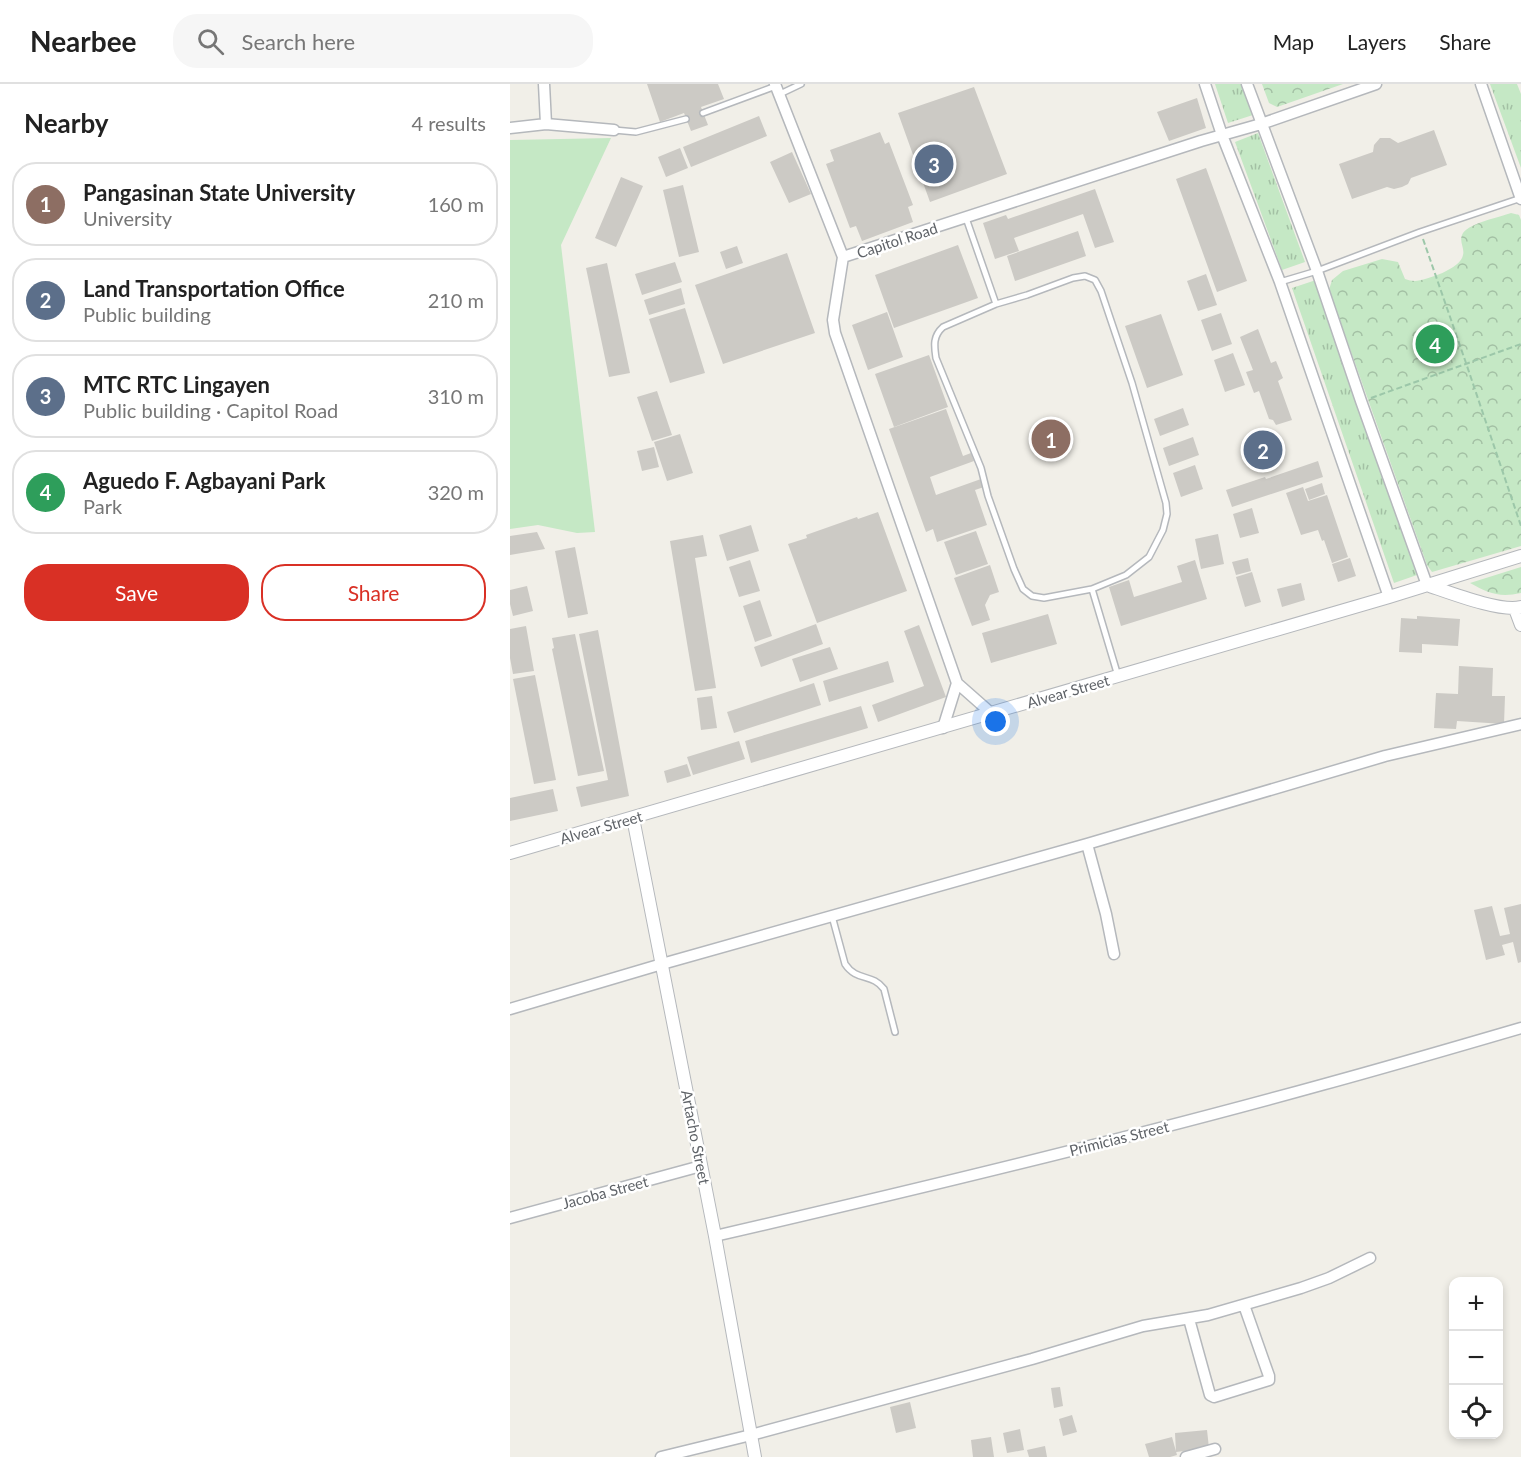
<!DOCTYPE html>
<meta charset="utf-8">
<style>
body{margin:0;font-family:Lato,sans-serif;background:#f6f6f6;color:#222}
.controls{position:absolute;right:18px;bottom:18px;display:grid;overflow:hidden;border-radius:12px;box-shadow:0 3px 9px #0003}
.controls button{width:54px;height:54px;display:grid;place-items:center;padding:0;border:0;border-bottom:2px solid #e0e0e0;background:#fff;color:#222;font:30px sans-serif}
.you{position:absolute;left:486px;top:638px;width:21px;height:21px;margin:-15px;border:4px solid #fff;border-radius:50%;background:#1a73e8;box-shadow:0 0 0 9px #1a73e833}
.badge{display:grid;place-items:center;width:39px;height:39px;border-radius:50%;background:#d93025;color:#fff;font-size:20px;font-weight:700}
.pin{position:absolute;translate:-50% -50%;border:3px solid #fff;box-shadow:0 2px 6px #0006}
.list{margin:0;padding:0;list-style:none}
h2{display:flex;justify-content:space-between;align-items:center;height:78px;margin:0;padding:0 24px;font-size:26px}
h2 small{font-size:20px;font-weight:400;color:#767676}
.list li{display:grid;grid-template-columns:39px 1fr auto;gap:18px;align-items:center;box-sizing:border-box;height:84px;margin:0 12px 12px;padding:0 12px;border:2px solid #e0e0e0;border-radius:24px}
.list b{display:block;font-size:22px;white-space:nowrap}
.list p{margin:0;font-size:20px;white-space:nowrap;color:#767676}
.list em{font-size:20px;font-style:normal;color:#767676}
.actions{display:flex;gap:12px;padding:18px 24px}
.actions a{flex:1;padding:14px 0;border:2px solid #d93025;border-radius:24px;text-align:center;font-size:21px;color:#d93025}
.actions .main{background:#d93025;color:#fff}
.icon{flex:none;width:33px;height:33px;fill:none;stroke:currentColor;stroke-width:2;stroke-linecap:round;stroke-linejoin:round}
.map{position:relative;flex:none;width:1011px;height:1373px;overflow:hidden}
header{display:flex;align-items:center;gap:36px;box-sizing:border-box;height:84px;padding:0 30px;background:#fff;border-bottom:2px solid #e0e0e0}
header strong{font-size:28px}
nav{display:flex;gap:33px;margin-inline-start:auto;font-size:21px}
.search{width:420px;height:54px;background:#f6f6f6;display:flex;align-items:center;gap:15px;box-sizing:border-box;padding:0 21px;border-radius:24px;color:#767676;font-size:22px}
main{display:flex}
aside{flex:1;background:#fff}
.map>svg:first-child{display:block}
</style>
<header>
<strong>Nearbee</strong>
<div class="search"><svg class="icon" aria-label="search" viewBox="0 0 24 24"><circle cx="10" cy="10" r="6"/><path d="M15 15l6 6"/></svg>Search here</div>
<nav><a>Map</a><a>Layers</a><a>Share</a></nav>
</header>
<main>
<aside>
<h2>Nearby<small>4 results</small></h2>
<ul class="list">
<li><span class="badge" style="background:#8d6e63">1</span><div><b>Pangasinan State University</b><p>University</p></div><em>160 m</em></li>
<li><span class="badge" style="background:#5c6f8a">2</span><div><b>Land Transportation Office</b><p>Public building</p></div><em>210 m</em></li>
<li><span class="badge" style="background:#5c6f8a">3</span><div><b>MTC RTC Lingayen</b><p>Public building · Capitol Road</p></div><em>310 m</em></li>
<li><span class="badge" style="background:#2e9e5b">4</span><div><b>Aguedo F. Agbayani Park</b><p>Park</p></div><em>320 m</em></li>
</ul>
<div class="actions"><a class="main">Save</a><a>Share</a></div>
</aside>
<div class="map">
<svg width="1011" height="1373" viewBox="0 0 1011 1373">
<defs>
<pattern id="grass-tufts" width="24" height="20" patternUnits="userSpaceOnUse" patternTransform="scale(1.5)"><rect width="24" height="20" fill="#c5e8c5"/><path d="M3 7l-1-3M5 7V3M7 7l1-3M15 17l-1-3M17 17v-4M19 17l1-3" fill="none" stroke="#a3c0a4"/></pattern>
<pattern id="park-crowns" width="20" height="18" patternUnits="userSpaceOnUse" patternTransform="scale(1.5)"><rect width="20" height="18" fill="#c5e8c5"/><path d="M2 6a3 3 0 1 1 6 0M12 15a3 3 0 1 1 6 0" fill="none" stroke="#a3c0a4"/></pattern>
</defs>
<rect width="100%" height="100%" fill="#f1efe8"/>
<path fill="url(#grass-tufts)" d="M705,0H732L743,31L718,39Z
M980,0H1007L1011,10V84Z
M748,49L795,178L772,186L725,58Z
M806,196L907,491L884,499L782,204Z"/>
<path fill="url(#park-crowns)" d="M752,0H833L767,23L759,19Z
M1001,129L1009,131L1011,136V462L922,488L917,481L819,206L822,196L833,187L872,175L888,178L895,195C898,196 902,197 905,197C916,196 951,185 953,171C955,164 948,157 953,149C960,139 990,133 1001,129Z
M1011,483V509C989,514 978,509 960,499Z"/>
<path fill="#c5e8c5" d="M101,54L51,161L85,448L67,449L28,441L0,445V56Z"/>
<path fill="#cccac5" d="M137,0H208L214,15L191,23L198,41L181,47L174,29L150,38Z
M464,3L497,90L420,118L388,29Z
M687,14L696,44L659,57L647,28Z
M249,32L257,52L181,83L173,63Z
M924,46L937,81L901,94L898,100L892,103L884,105L877,103L842,115L829,80L863,68L864,61L870,54H880L888,59Z
M370,48L375,60L379,58L403,121L398,123L403,138L352,157L346,142L340,144L316,80L324,77L320,66Z
M170,64L178,84L156,93L148,73Z
M282,68L301,110L279,119L260,78Z
M696,84L737,197L707,208L666,95Z
M111,93L133,102L106,163L85,154Z
M173,101L189,168L169,173L153,106Z
M585,105L604,158L585,164L573,130L504,154L509,167L485,175L473,139L496,131L498,135Z
M568,147L576,172L505,197L497,172Z
M448,161L468,214L384,244L365,191Z
M227,162L233,179L216,185L210,168Z
M277,169L305,249L213,280L185,201Z
M165,178L172,198L132,211L125,190Z
M97,179L120,289L99,293L76,184Z
M696,190L707,221L688,227L677,197Z
M171,204L175,220L139,231L134,216Z
M175,224L195,289L160,299L139,235Z
M377,228L393,273L358,286L342,241Z
M711,229L722,260L702,267L691,236Z
M651,230L673,291L637,304L615,242Z
M748,245L761,279L766,277L773,294L768,297L782,336L766,341L763,336L759,335L749,307L744,309L736,288L743,286L730,253Z
M723,269L735,301L715,308L704,276Z
M419,271L438,323L384,343L365,290Z
M147,307L162,351L142,357L127,313Z
M673,324L679,341L650,352L644,335Z
M436,325L453,372L461,369L464,377L420,393L426,411L471,395L474,403L465,406L477,441L427,458L423,445L416,448L379,345Z
M763,347L773,374L747,382L736,356Z
M170,350L183,389L157,397L144,358Z
M683,353L689,371L659,382L653,364Z
M144,363L149,383L132,387L127,367Z
M808,377L813,393L722,423L716,406L755,393L756,395Z
M685,381L693,405L671,413L663,389Z
M812,399L815,410L799,416L795,405Z
M793,403L798,417L817,411L838,473L822,479L814,456L812,457L808,446L791,451L776,409Z
M742,424L749,449L730,454L723,430Z
M368,428L397,507L307,539L278,460L297,454L296,451L347,433L348,435Z
M241,441L249,467L217,477L209,451Z
M466,447L478,480L446,491L434,458Z
M27,448L35,465L0,471V452Z
M708,450L714,480L691,485L685,455Z
M193,451L197,472L185,474L206,604L185,607L160,457Z
M65,463L78,530L58,534L45,467Z
M738,474L741,487L726,491L722,478Z
M840,474L846,492L828,498L822,480Z
M240,476L250,507L229,513L219,483Z
M685,476L697,515L611,542L599,503L619,496L624,513L672,498L667,482Z
M480,481L489,508L480,511L475,521L480,536L462,542L444,494Z
M742,488L751,518L735,523L726,493Z
M791,499L795,516L772,523L767,505Z
M17,502L23,527L3,532L0,520V506Z
M250,516L262,552L245,558L233,522Z
M538,530L547,560L481,579L472,549Z
M907,532L950,535L948,562L912,560V569L889,568L891,534L907,535Z
M306,540L313,560L251,583L244,563Z
M409,541L436,613L368,638L362,621L414,602L394,547Z
M16,542L24,587L3,590L0,574V545Z
M88,546L119,712L71,723L66,703L98,696L69,550Z
M65,550L94,687L68,692L42,565L44,564L42,554Z
M320,563L328,585L290,598L282,575Z
M378,577L384,598L319,618L313,597Z
M949,582L983,584L982,612H995L994,640L947,637L946,645L924,644L926,609L948,610Z
M25,591L46,696L24,700L3,595Z
M304,599L311,621L224,649L217,628Z
M202,612L207,644L191,646L187,614Z
M351,622L358,644L241,679L235,657Z
M229,657L235,675L183,691L177,673Z
M177,680L181,692L157,699L154,687Z
M43,705L48,727L0,737V714Z
M1011,820V878L1008,879L1003,858L992,861L995,871L976,876L964,826L982,822L990,852L1000,850L994,824Z
M550,1303L553,1322L544,1324L541,1304Z
M400,1318L406,1344L386,1349L380,1323Z
M562,1331L567,1348L553,1352L549,1335Z
M510,1345L514,1366L497,1369L493,1349Z
M697,1346L699,1364L666,1368L665,1349Z
M481,1353L484,1373H463L461,1356Z
M662,1353L667,1371L660,1373H639L635,1360Z
M535,1362L537,1373H519L517,1366Z"/>
<g fill="none" stroke-linecap="round" stroke-linejoin="round">
<defs>
<path id="service" d="M270,10L291,0
M193,29L266,2
M104,46L126,48L176,35
M456,134L486,220
M575,192L585,196L591,207L622,299L656,419L657,430L653,446L639,473L616,491L582,505L534,514L522,512L513,505L504,485L478,412L471,384L426,274C424,261 423,252 433,243L486,220L517,211L563,194Z
M770,198L807,187L910,148L1011,114
M582,505L608,592
M322,832L335,880C347,898 362,889 374,905L385,948"/>
<path id="minor" d="M34,0L36,40
M265,0L333,173
M695,0L712,51L770,198L879,513
M737,0L807,187L851,317L917,501
M971,0L1011,115
M0,44L36,40L104,46
M333,173L691,57L751,40L866,0
M333,173L323,236L325,249L447,599L481,629
M433,644L447,599
M577,760L596,830L604,870
M0,925L152,880L577,760L875,672L1011,640
M0,1134L191,1082
M205,1152C409,1105 613,1056 815,1000C881,982 946,963 1011,944
M679,1235L700,1311L704,1313L759,1296V1292L734,1221
M151,1373L241,1351L522,1275L633,1242L698,1231L791,1204L819,1194L860,1174
M676,1373L705,1365"/>
<path id="tertiary" d="M917,501C938,508 992,529 1011,523
M1005,525L1011,541
M123,734L205,1152L245,1373
M0,769L879,513L1011,472"/>
</defs>
<use href="#service" stroke="#b5b8bc" stroke-width="8"/>
<use href="#minor" stroke="#b5b8bc" stroke-width="13"/>
<use href="#tertiary" stroke="#b5b8bc" stroke-width="14"/>
<path stroke="#9cc7a9" stroke-width="2" stroke-dasharray="6 3" stroke-linecap="butt" d="M913,155L956,279L1011,442
M861,314L1011,260"/>
<use href="#service" stroke="#fff" stroke-width="5"/>
<use href="#minor" stroke="#fff" stroke-width="10"/>
<use href="#tertiary" stroke="#fff" stroke-width="12"/>
</g>
<g text-anchor="middle" dominant-baseline="central" stroke-width="5" stroke-linejoin="round" paint-order="stroke">
<g font-size="15" fill="#5f6368" stroke="#fff">
<text transform="translate(387 156) rotate(-18)">Capitol Road</text>
<text transform="translate(558 607) rotate(-16)">Alvear Street</text>
<text transform="translate(91 743) rotate(-16)">Alvear Street</text>
<text transform="translate(186 1053) rotate(79)">Artacho Street</text>
<text transform="translate(609 1054) rotate(-14)">Primicias Street</text>
<text transform="translate(95 1108) rotate(-15)">Jacoba Street</text>
</g>
</g>
</svg>
<div class="controls">
<button>+</button>
<button>−</button>
<button><svg class="icon" aria-label="locate" viewBox="0 0 24 24"><circle cx="12" cy="12" r="6"/><path d="M12 2v4M12 18v4M2 12h4M18 12h4"/></svg></button>
</div>
<div class="you"></div>
<div class="pin badge" style="left:541px;top:355px;background:#8d6e63">1</div>
<div class="pin badge" style="left:753px;top:366px;background:#5c6f8a">2</div>
<div class="pin badge" style="left:424px;top:80px;background:#5c6f8a">3</div>
<div class="pin badge" style="left:925px;top:260px;background:#2e9e5b">4</div>
</div>
</main>
